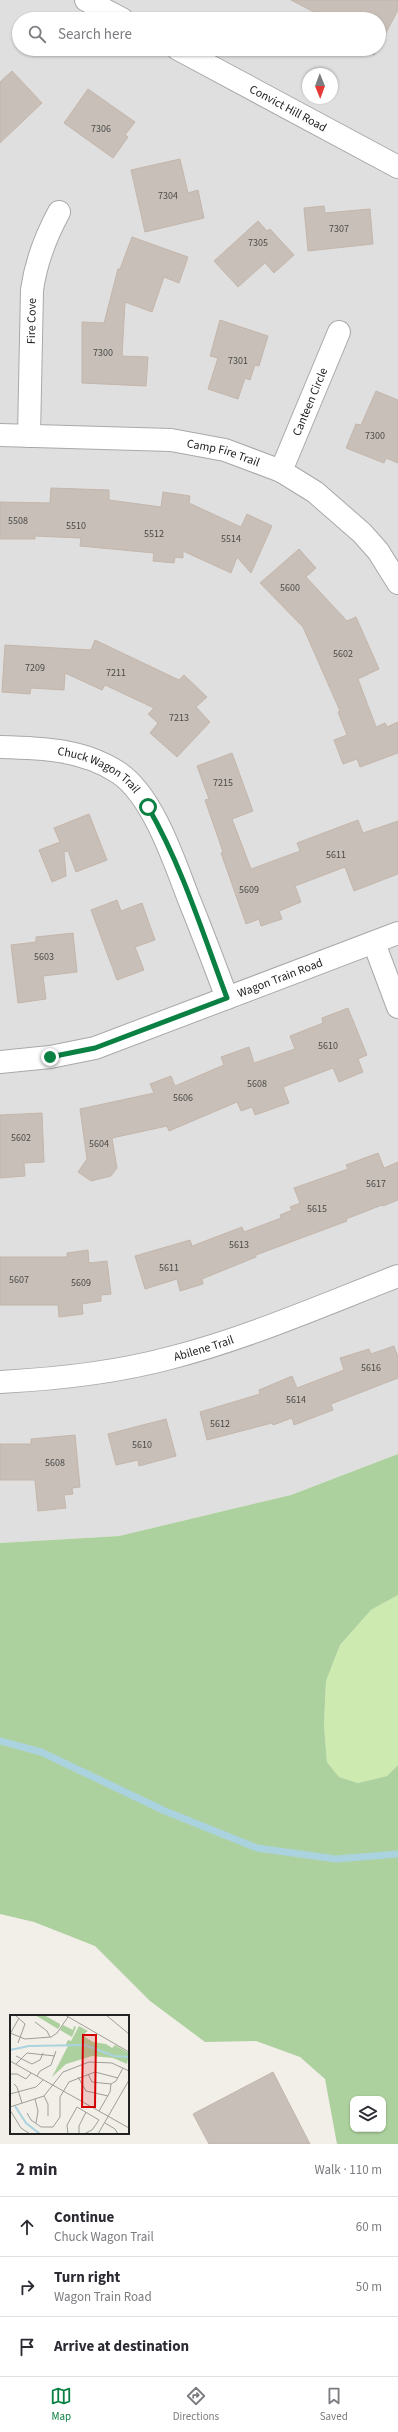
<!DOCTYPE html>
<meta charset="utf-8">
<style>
body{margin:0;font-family:"Source Sans 3",sans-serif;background:#f7f7f7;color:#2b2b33}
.controls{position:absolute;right:12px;bottom:12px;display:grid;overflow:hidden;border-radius:8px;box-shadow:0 1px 3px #0004}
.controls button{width:36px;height:36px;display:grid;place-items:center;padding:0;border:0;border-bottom:1px solid #e1e1e2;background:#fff;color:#2b2b33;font:20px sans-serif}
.compass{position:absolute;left:302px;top:68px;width:36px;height:36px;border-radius:50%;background:#fff;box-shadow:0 1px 3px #0004;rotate:179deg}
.stop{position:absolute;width:12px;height:12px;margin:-9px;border:3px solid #0b8043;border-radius:50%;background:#fff}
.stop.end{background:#0b8043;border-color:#fff;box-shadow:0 1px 4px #0008}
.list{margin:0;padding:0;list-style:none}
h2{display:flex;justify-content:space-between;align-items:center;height:52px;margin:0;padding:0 16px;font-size:17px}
h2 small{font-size:13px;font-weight:400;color:#7c7c81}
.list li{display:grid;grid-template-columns:26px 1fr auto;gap:12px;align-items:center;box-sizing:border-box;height:60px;padding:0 16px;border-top:1px solid #e1e1e2}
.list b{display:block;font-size:15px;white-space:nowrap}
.list p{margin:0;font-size:13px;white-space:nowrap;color:#7c7c81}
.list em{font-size:13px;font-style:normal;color:#7c7c81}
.icon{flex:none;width:22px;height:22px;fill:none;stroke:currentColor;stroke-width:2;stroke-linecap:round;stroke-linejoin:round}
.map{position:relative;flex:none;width:398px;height:2144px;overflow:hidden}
.search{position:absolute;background:#fff;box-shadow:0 1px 3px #0004;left:12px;right:12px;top:12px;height:44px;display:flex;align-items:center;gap:10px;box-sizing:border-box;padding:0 14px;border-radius:22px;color:#7c7c81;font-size:15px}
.sheet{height:232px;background:#fff}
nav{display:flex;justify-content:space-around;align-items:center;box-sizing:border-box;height:56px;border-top:1px solid #e1e1e2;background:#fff;font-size:11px;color:#7c7c81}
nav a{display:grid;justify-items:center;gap:2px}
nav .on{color:#0b8043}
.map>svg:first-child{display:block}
</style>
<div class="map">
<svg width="398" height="2144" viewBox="0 0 398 2144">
<rect width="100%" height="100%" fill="#f2efe9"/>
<path fill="#e0dfdf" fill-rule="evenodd" d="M0,0H398V1454L291,1495L119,1536L0,1543ZM19,19H379V49H19ZM308,74H332V98H308Z"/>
<path fill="#cdebb0" d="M398,1595V1765L387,1776L358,1783L339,1777L327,1762L324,1725L326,1681L340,1645L371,1610Z"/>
<path fill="#add19e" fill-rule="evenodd" d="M398,1454V1595L371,1610L340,1645L326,1681L324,1725L327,1762L339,1777L358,1783L387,1776L398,1765V2144H337L325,2079L300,2057L256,2041L205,2042L150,2001L95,1946L34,1922L0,1914V1543L119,1536L291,1495ZM353,2099H383V2129H353Z"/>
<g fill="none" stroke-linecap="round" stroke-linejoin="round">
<path stroke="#aad3df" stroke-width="7" d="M0,1741L41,1752L165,1811L257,1848L336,1859L398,1854"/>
</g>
<path fill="#c7bfb8" stroke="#c4b6ab" d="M291,0H398V10L379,46V19H327Z
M362,49H377L374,55Z
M12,71L42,103L0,143V82Z
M88,89L135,122L125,135L128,137L113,158L64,123Z
M180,159L188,193L198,190L204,218L145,232L131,170Z
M324,206L325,213L370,209L373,244L308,251L304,208Z
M258,221L267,231L270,229L294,255L274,273L265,263L238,287L214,261Z
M132,237L188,257L179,283L164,277L152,312L125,302L122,356L148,357L146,386L82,383V322L104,323L118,269H120Z
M220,320L268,336L259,366L255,365L250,380L245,378L238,399L208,389L218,358L210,356Z
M376,391L398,400V463L386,458L384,463L346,448L356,424L361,425Z
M51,488L109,490V500L161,507L163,492L190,496L189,503L241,527L247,514L272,526L251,573L237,557L231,573L183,551V558L175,557L174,563L153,561L154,553L80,546L81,538L35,536V539H0V502L50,503Z
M299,549L316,568L306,577L347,621L356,617L379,669L358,679L376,727L385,723L387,727L398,722V753L360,767L357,759L343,764L334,740L347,735L338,712L340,711L303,627L260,583Z
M95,640L179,680L184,675L207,697L196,707L210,722L177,757L150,733L158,723L148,714L154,708L105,685L102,690L65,673L64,690L31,688L30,694L2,692L5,645L91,650Z
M232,753L253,811L232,819L251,869L300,851L297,843L358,820L363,833L398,821V874L354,891L345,867L295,886L301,902L279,911L282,919L261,926L259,919L246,924L221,853L223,852L205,800L209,799L197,766Z
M89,814L107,860L76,872L68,851L64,852L66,876L52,882L39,850L60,842L54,828Z
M117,900L121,911L142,903L155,940L135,947L144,970L117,980L91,910Z
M73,933L77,972L43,976L46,999L18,1003L11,945L36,942V937Z
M348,1008L367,1055L358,1059L363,1072L339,1082L333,1068L283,1087L289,1103L255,1115L252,1107L241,1111L237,1102L169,1131L167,1126L112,1138L117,1168L111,1176L91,1181L78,1172L87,1159L80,1109L154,1093L150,1084L171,1076L175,1086L224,1065L221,1057L249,1047L254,1063L295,1049L290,1036L323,1023L322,1018Z
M42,1113L44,1162L24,1163L25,1176L0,1178V1115Z
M378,1153L384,1168L398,1162V1200L383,1206L382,1205L346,1219L347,1221L256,1255V1257L202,1279L203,1284L180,1291L177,1279L145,1289L135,1256L190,1240L192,1246L242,1227L244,1232L281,1218L280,1215L292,1210L290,1207L300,1203L294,1188L348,1169L346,1165Z
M88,1250L89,1263L107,1261L111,1294L101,1295V1301L82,1304L83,1314L59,1317L58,1305H0V1257H67V1253Z
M394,1346L398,1357V1378L331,1404L333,1410L294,1425L292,1418L273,1425L272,1423L207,1440L200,1412L260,1394L259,1390L292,1376L297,1388L344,1370L340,1358L369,1349L371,1354Z
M166,1419L176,1456L139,1466L138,1460L116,1465L108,1434Z
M75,1435L80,1487L72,1488L73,1494L64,1495L66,1508L38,1511L35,1480H0V1444H31V1439Z
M273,2072L310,2144H209L193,2114Z"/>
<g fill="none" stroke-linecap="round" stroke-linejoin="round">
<defs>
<g id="minor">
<path d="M86,0L122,19"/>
<path id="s1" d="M178,49L398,167"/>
<path id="s2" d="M0,435L171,440L225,450L281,471L315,492L362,533L378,551L398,583"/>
<path id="s3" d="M29,436L32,290C36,261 45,238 59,212"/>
<path id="s4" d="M281,471L339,332"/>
<path id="s5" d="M0,747C42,748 83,749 119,773C154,797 175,864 190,902C203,934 215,966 227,998"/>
<path d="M374,943L398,1007"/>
<path id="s6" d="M0,1062L50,1057L95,1048L398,933"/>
<path id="s7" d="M0,1382C58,1379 114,1373 170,1358C248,1338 323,1305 398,1276"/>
</g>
</defs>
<use href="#minor" stroke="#a9a9a9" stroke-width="24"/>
<use href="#minor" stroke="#fff" stroke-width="22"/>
</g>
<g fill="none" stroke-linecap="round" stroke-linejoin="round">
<path stroke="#0b8043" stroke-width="5" d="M50,1057L95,1048L227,998C203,934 182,866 148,807"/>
</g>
<g text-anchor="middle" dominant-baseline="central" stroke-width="3" stroke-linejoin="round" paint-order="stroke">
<g font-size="10" fill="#4b4948">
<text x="101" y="129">7306</text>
<text x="168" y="196">7304</text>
<text x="339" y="229">7307</text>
<text x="258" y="243">7305</text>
<text x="103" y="353">7300</text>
<text x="238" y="361">7301</text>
<text x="375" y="436">7300</text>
<text x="18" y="521">5508</text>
<text x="76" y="526">5510</text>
<text x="154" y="534">5512</text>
<text x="231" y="539">5514</text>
<text x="290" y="588">5600</text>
<text x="343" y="654">5602</text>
<text x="35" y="668">7209</text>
<text x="116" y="673">7211</text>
<text x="179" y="718">7213</text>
<text x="223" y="783">7215</text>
<text x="336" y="855">5611</text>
<text x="249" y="890">5609</text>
<text x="44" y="957">5603</text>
<text x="328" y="1046">5610</text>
<text x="257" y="1084">5608</text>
<text x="183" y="1098">5606</text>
<text x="21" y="1138">5602</text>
<text x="99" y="1144">5604</text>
<text x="376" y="1184">5617</text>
<text x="317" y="1209">5615</text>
<text x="239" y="1245">5613</text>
<text x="169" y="1268">5611</text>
<text x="19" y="1280">5607</text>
<text x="81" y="1283">5609</text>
<text x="371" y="1368">5616</text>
<text x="296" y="1400">5614</text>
<text x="220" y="1424">5612</text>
<text x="142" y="1445">5610</text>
<text x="55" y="1463">5608</text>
</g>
<g font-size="12" fill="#222" stroke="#fff">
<text stroke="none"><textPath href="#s1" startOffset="125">Convict Hill Road</textPath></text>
<text stroke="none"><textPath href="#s3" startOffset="115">Fire Cove</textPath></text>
<text stroke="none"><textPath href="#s4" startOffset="75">Canteen Circle</textPath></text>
<text stroke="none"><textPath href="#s2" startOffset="225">Camp Fire Trail</textPath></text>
<text stroke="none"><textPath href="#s5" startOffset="104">Chuck Wagon Trail</textPath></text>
<text stroke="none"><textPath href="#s6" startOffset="294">Wagon Train Road</textPath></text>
<text stroke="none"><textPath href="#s7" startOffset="207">Abilene Trail</textPath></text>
</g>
</g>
<g transform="translate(10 2015)">
<rect width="119" height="119" fill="#f2efe9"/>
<path d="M25,0H34L50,9V11L48,14ZM53,10L63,15L64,11L66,12L62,22L50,15ZM69,11L78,16L75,18V22L83,27L96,29L102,33L105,30L119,38L117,49L103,43L82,41L56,49L42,62L58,31H55L58,25L61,26Z" fill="#add19e"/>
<path fill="none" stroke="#aad3df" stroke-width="2" d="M0,35L19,31L75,30L104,41L119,42M5,91L16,108L30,119"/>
<path fill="none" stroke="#9f9d99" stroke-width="1" d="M5,0L15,9L8,28M55,0L119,37M96,0L119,19M25,7L37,16L40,22M0,18L15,24L41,22L47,18L58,2M0,19L9,3M6,41L22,49L30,45L33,38M0,46L119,113M6,49L17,38L45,41M0,59H7L16,64L21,58M78,59L82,67L101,69L106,66L113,53M27,61L30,56L41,50L46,36M68,62L76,76L98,81M4,69L7,72L12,88M0,79L26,72L33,65M34,81L38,89V101M25,84L28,96L26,108M0,92L34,81L53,57L79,47L102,48L119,56M0,95L11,113L20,119M89,96L100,77L101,69M17,98L21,105L31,112H43L50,102V82L59,67L85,57L108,63M95,108L105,114L108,119M58,119L57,110L67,92L89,105L82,115L74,119M69,119V111L76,97M88,119L119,65"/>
<path fill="#d40000" fill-opacity="0.15" stroke="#d40000" stroke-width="2" d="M73,20H86L85,92H72Z"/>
<rect width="119" height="119" fill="none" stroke="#222" stroke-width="2"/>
</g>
</svg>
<div class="controls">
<button><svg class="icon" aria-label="layers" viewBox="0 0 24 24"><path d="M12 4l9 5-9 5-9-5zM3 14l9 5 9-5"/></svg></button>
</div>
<svg class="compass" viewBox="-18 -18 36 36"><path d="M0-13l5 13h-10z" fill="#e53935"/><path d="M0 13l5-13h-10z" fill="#7c7c81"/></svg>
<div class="stop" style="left:148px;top:807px"></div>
<div class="stop end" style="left:50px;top:1057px"></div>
<div class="search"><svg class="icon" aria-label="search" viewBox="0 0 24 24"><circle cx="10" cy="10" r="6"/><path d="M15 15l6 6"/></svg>Search here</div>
</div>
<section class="sheet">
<h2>2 min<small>Walk · 110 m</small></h2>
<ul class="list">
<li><svg class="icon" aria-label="ahead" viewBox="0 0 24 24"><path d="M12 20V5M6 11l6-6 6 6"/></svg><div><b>Continue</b><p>Chuck Wagon Trail</p></div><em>60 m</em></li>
<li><svg class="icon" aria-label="right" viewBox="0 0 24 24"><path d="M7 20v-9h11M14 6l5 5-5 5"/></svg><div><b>Turn right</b><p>Wagon Train Road</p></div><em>50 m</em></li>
<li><svg class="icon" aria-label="arrive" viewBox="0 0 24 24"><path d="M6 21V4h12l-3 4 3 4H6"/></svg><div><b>Arrive at destination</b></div></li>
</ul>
</section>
<nav>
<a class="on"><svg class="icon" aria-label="map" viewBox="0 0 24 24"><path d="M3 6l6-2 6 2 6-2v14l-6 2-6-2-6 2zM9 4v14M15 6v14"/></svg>Map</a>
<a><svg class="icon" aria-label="directions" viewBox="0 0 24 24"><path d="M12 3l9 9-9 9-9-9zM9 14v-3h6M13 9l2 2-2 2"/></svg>Directions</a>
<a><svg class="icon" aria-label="saved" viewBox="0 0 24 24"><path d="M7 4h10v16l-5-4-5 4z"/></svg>Saved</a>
</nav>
